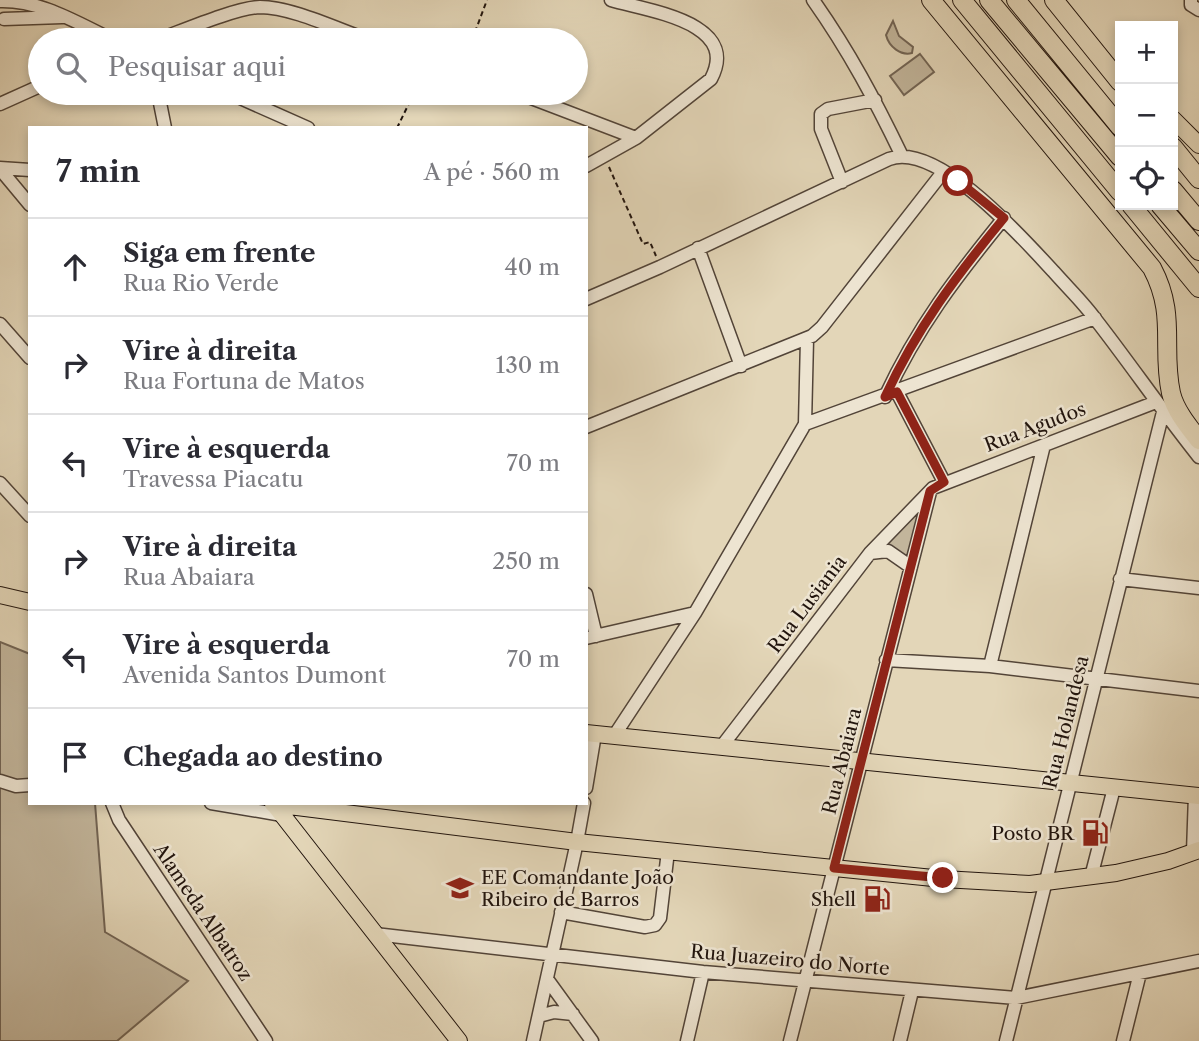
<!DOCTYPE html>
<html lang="pt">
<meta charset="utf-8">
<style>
body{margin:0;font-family:"Libre Caslon Text",serif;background:#f2f2f3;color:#2b2b33}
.controls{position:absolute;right:21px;top:21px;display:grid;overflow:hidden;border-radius:0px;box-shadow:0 4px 10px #0003}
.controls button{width:63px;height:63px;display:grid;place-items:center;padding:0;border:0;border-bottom:2px solid #e1e1e2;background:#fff;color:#2b2b33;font:35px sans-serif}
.stop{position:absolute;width:21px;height:21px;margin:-16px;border:5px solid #8f2418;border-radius:50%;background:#fff}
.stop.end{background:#8f2418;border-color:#fff;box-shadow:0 2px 7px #0008}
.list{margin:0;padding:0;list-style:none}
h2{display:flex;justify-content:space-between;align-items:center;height:91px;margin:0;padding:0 28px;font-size:30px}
h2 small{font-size:23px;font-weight:400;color:#7c7c81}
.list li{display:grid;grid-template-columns:46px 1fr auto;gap:21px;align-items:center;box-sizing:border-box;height:98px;padding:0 28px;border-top:2px solid #e1e1e2}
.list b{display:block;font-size:26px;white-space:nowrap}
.list p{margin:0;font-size:23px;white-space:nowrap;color:#7c7c81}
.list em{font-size:23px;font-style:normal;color:#7c7c81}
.icon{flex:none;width:38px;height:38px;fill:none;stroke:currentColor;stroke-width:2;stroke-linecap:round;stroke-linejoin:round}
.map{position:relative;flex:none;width:1199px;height:1041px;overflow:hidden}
.search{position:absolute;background:#fff;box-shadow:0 4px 10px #0003;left:28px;top:28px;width:560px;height:77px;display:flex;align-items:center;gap:18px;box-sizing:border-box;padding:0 24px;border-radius:38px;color:#7c7c81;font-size:26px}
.panel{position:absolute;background:#fff;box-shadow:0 4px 10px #0003;left:28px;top:126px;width:560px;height:679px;border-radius:0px}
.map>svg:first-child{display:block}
</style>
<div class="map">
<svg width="1199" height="1041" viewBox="0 0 1199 1041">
<rect width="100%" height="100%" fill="#e3d6b8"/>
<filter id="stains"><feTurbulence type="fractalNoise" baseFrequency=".00286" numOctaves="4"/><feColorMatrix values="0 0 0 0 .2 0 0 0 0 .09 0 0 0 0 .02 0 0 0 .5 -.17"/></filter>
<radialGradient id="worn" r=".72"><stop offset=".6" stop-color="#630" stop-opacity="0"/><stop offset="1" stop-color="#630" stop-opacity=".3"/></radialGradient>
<path fill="#c2b59b" stroke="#726454" stroke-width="2" d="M893,21L899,36L913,47L912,53C901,56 889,47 886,35Z
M920,54L934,72L904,95L890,76Z
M922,506L908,564C899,552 894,544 878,548Z
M0,642L30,654V803H95L105,932L188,981L117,1041H0Z"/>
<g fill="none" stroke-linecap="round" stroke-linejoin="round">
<defs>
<path id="minor" d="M813,0C849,51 875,100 902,156
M1191,0V5L1199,10
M0,1C41,0 77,23 113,40
M4,19L62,17
M157,40C182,31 235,8 260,7C292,7 339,30 369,40
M158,93L165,128
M229,93L308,128
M518,93L636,138
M0,104L40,86
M586,166L636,138L711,79C741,22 648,11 611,0
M0,168L30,170
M0,169L30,205
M842,182L821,129V114L828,109L875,100
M698,248L741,366
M586,299L660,267L889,159C938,141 1024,240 1054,272C1068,288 1084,303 1096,320C1131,365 1163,412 1199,457
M0,324L30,358
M897,392L944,482
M885,397C918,326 956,277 1004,218
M805,424L1095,318
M586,427L812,336L822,327L943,172
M0,483L30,516
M870,553L888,551L911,567
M1120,579L1199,588
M586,594L596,636
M586,638L695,613
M886,660L990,666L1199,691
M990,666L1044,445
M614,736L695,613L805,424L807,339
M722,746L870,553L933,488L1156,402
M0,781L16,786L30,785
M586,788L595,734
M112,803L119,820L266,1041
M211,803L282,815
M1193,852L1195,795
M1091,877L1114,788
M561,912L645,927L655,925L660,918L668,851
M375,934L703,972L1016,998L1199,961
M547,979L592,1041
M539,1016L554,1012L573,1014
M533,1041L577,842L584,803
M687,1041L703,972
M790,1041L930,492
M900,1041L912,991
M1006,1041L1163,412
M1123,1041L1140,973"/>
<path id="major" d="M1173,119L1199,145
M0,595L30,602
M586,733L1199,796
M273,803L459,1041
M273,804L577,842L943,879L1030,884L1116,873L1168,861L1199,850"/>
<path id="highway" d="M931,0L1152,268C1177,315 1161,347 1171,393C1175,410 1188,426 1199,440
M962,0L1120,192
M989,0L1120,157
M1016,0L1120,127
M1054,0L1120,82
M1173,147L1199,179
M1173,190L1199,221
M1131,205L1199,288
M1160,205L1199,251"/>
</defs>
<use href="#minor" stroke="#524438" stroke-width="15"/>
<use href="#major" stroke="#21140d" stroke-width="18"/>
<use href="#highway" stroke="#21140d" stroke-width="20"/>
<path stroke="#21140d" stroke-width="2" stroke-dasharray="5 3.5" stroke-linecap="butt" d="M472,40L487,0
M397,128L414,93
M609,167L643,244L650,242L656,256"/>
<use href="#minor" stroke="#ede4d1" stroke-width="12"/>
<use href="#major" stroke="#e3d6b8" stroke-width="16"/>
<use href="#highway" stroke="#e3d6b8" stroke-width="18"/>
</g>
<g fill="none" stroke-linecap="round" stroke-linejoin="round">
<path stroke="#8f2418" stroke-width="9" d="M943,878L834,868L930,491L944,482L897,392L885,397C917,328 956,276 1004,218L958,181"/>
</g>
<defs>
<symbol id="fuel-bare" viewBox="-9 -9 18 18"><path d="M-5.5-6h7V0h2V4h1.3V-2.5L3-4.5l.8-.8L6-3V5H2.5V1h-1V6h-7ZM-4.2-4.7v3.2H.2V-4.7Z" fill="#8f2418" stroke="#ede4d1" stroke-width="2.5" paint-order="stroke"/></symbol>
<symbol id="school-bare" viewBox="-9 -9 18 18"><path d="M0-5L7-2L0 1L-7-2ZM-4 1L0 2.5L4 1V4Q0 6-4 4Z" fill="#8f2418" stroke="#ede4d1" stroke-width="2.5" paint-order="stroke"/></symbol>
</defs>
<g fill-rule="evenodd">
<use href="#fuel-bare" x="1076" y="814" width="38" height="38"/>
<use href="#school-bare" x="441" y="869" width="38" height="38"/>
<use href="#fuel-bare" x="858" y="880" width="38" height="38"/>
</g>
<g text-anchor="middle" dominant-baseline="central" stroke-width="5" stroke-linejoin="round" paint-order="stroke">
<g font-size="19" fill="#21140d" stroke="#ede4d1">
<text transform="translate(1035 427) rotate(-21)">Rua Agudos</text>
<text transform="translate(807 604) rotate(-53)">Rua Lusiania</text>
<text transform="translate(1066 722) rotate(-76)">Rua Holandesa</text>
<text transform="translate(842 761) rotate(-76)">Rua Abaiara</text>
<text transform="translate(203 912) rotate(56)">Alameda Albatroz</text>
<text transform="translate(790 960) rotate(5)">Rua Juazeiro do Norte</text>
</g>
<g font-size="19" fill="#21140d" stroke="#ede4d1" text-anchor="end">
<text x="1074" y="833">Posto BR</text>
<text x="481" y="877" text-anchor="start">EE Comandante João<tspan x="481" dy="22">Ribeiro de Barros</tspan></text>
<text x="856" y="899">Shell</text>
</g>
</g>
<rect width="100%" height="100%" filter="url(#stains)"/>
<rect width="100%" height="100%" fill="url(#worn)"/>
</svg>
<div class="controls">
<button>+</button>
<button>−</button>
<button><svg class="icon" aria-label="locate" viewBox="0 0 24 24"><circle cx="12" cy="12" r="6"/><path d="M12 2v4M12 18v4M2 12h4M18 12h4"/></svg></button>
</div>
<div class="stop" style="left:958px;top:181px"></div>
<div class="stop end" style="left:943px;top:878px"></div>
<div class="search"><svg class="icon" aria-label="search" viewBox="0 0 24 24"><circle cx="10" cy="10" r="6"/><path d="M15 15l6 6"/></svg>Pesquisar aqui</div>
<section class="panel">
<h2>7 min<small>A pé · 560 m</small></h2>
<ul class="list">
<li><svg class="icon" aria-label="ahead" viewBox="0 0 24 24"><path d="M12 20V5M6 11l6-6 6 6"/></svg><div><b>Siga em frente</b><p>Rua Rio Verde</p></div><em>40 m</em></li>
<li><svg class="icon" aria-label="right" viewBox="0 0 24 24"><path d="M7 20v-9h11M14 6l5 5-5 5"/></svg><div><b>Vire à direita</b><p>Rua Fortuna de Matos</p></div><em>130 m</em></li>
<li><svg class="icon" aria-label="left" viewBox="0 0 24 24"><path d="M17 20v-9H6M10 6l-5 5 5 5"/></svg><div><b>Vire à esquerda</b><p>Travessa Piacatu</p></div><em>70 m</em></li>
<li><svg class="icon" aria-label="right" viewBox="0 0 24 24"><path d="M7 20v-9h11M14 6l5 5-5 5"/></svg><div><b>Vire à direita</b><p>Rua Abaiara</p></div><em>250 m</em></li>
<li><svg class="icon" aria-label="left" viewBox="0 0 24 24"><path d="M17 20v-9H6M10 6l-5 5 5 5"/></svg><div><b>Vire à esquerda</b><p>Avenida Santos Dumont</p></div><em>70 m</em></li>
<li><svg class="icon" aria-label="arrive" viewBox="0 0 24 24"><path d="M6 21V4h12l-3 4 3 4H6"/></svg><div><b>Chegada ao destino</b></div></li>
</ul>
</section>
</div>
